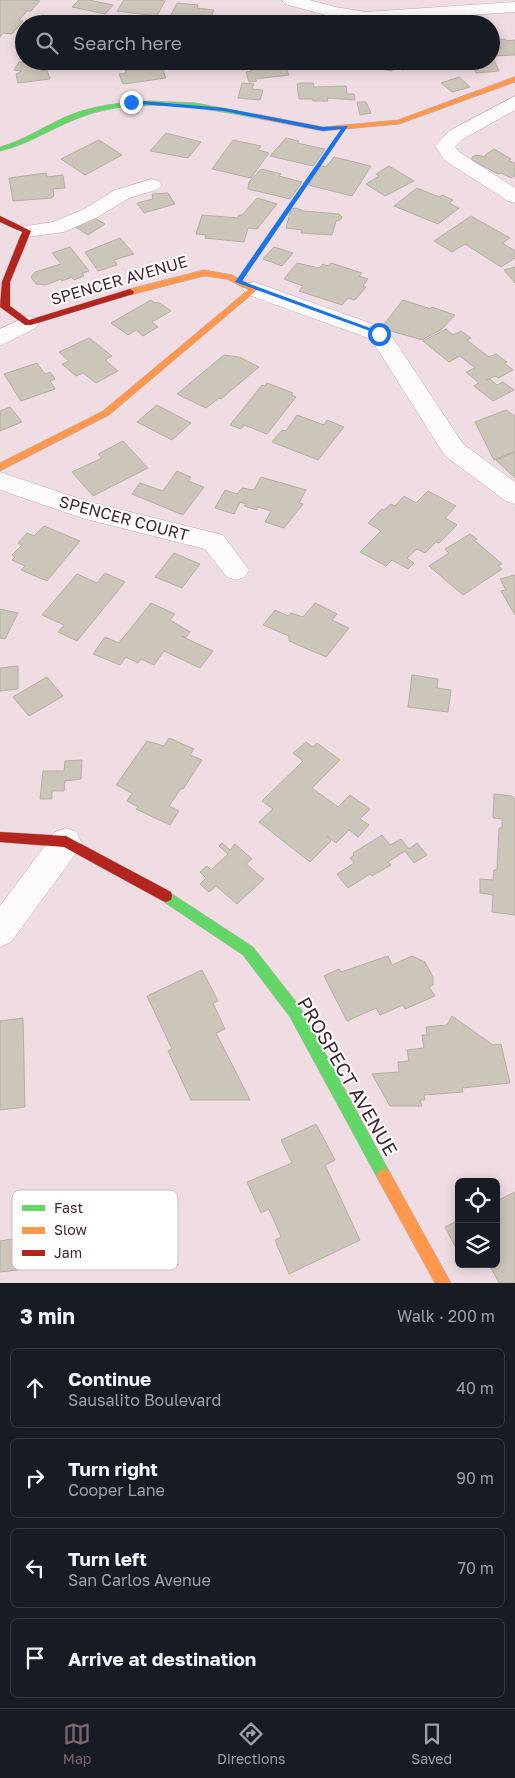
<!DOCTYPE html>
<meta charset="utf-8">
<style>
body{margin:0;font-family:"Golos Text",sans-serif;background:#20242c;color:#f1f3f6}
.controls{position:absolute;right:15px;bottom:15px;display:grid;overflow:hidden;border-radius:8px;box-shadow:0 2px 12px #0003}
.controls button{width:45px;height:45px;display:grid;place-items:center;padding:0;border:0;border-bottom:1px solid #363941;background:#171b24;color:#f1f3f6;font:25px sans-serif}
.stop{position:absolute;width:15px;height:15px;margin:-11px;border:4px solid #1a73e8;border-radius:50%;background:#fff}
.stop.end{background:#1a73e8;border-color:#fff;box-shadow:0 1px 5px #0008}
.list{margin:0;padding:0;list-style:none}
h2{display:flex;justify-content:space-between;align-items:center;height:65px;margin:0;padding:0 20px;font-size:21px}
h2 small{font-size:16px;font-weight:400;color:#9ea1a6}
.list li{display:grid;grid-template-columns:32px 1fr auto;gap:15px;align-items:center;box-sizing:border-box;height:80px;margin:0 10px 10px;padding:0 10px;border:1px solid #363941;border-radius:8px}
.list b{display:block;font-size:19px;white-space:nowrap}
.list p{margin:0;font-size:16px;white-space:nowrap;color:#9ea1a6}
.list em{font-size:16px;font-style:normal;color:#9ea1a6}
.icon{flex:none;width:28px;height:28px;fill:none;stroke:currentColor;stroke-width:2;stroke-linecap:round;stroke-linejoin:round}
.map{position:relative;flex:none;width:515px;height:1283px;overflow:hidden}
.search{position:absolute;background:#171b24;box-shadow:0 2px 12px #0003;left:15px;right:15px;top:15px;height:55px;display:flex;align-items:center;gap:12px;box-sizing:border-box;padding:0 18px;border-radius:28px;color:#9ea1a6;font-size:19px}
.sheet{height:425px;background:#171b24}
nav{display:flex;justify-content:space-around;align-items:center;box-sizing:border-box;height:70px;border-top:1px solid #363941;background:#171b24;font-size:14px;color:#9ea1a6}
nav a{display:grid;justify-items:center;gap:2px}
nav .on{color:#816570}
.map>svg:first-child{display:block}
</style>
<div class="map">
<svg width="515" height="1283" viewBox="0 0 515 1283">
<rect width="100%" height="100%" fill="#f0dde4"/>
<path fill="#ccc5b9" stroke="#b4aea1" d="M0,0H34L40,1L31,11H27L19,20L23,21L12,34L3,33L0,37Z
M79,0H89L113,5L105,14L72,7Z
M124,0H159L165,1L157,16L117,11Z
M177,3L198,5L197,8L214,10L210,21L171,15Z
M505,39L506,41L515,40V55L492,56L499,71L476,73L471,61H491V40Z
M122,61H150L154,69L162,68L166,78L123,84L119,74L126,73Z
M247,61H270L272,65L284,64L289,75L255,79L257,81L249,82L246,72L251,71Z
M357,61H408L404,70L393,68L392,71L355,65Z
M19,62L45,63L41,71L47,70L50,79L18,83L16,74L22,71L14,70Z
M459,77L470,87L452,92L441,83Z
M242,83L254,84L252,89L263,90L260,100L238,98Z
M301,83H313L314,87L346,86L347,94H354L355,100L327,98L328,101H313L312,99H299L297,84Z
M357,102H366L371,113L360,115Z
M166,133L201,142L188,158L150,151Z
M286,138L299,141L297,143L325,149L313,166L270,156Z
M99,140L122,155L85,175L61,159Z
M233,140L261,146L258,150L269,153L251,178L212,169Z
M494,149L511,159L508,161L515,163V176L511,178L501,173L498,174L472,160V157L476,155L486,157L485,155Z
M334,157L371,166L352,196L308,185L321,166L326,167Z
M389,166L414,181L385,196L366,184L379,176L376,174Z
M261,169L281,174L279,176L302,182L290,199L248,189L249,182Z
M46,173L47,177L63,175L65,188L53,189L54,196L51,198L13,201L9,178Z
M417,188L439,197L442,195L453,200L449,203L459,208L438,224L394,206Z
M168,193L175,204L144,213L137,203L153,199L152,194Z
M257,198L277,204L257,229L248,228L244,242L205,238L206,235L196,234L202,215L238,218L239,215H242Z
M296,208L304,211L339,214L342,217L340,220L336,221L332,235L301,233L302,230L286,228L291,209Z
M89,215L105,224L88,235L72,225Z
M471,216L510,238L502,243L515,251V258L501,267L465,244L452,252L434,241Z
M120,238L134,254L114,260L117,265L98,271L85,252Z
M70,247L89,271L82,273L84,276L74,280L70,276V278L62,281L61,279L46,285L36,284L31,277L35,272L61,264L52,253Z
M274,247L293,253L282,266L263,259Z
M297,263L319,268L323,264L328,266L331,263L362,273L359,276L368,279L363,286L366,287L355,300L348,298L342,305L299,291L303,286L284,279Z
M515,267V283L504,270Z
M151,300L155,303L158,302L171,311L152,322L158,327L143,336L136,330L128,335L111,323Z
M403,300L431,309L432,307L455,315L442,329L422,340L381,328Z
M446,329L453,335L461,331L471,338L467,340L489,357L496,354L507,362L504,363L513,370L498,378L495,376L486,380L490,379L497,385L503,382L514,390L493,401L474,386L479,383L466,372L475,368L460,356L449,362L423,341Z
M89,338L112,356L105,360L118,371L96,383L83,373L76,376L62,364L69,361L59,352Z
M224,355L239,357L259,367L221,399L219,398L206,408L177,394Z
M37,363L45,374L50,372L55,379L50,381L55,389L21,401L4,374Z
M267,383L293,393L291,395L296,397L267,434L244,425L241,429L230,425L262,385L265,386Z
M157,405L191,423L172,440L137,422Z
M10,407L22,422L0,431V411Z
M506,410L515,416V451L494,460L475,422Z
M297,415L324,425L327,420L344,427L318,460L272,442L282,430L286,431Z
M123,441L148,468L93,496L72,472L102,458L98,454Z
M515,452V478L496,460Z
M177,471L191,477L188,481L204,487L183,515L132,494L140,483L163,491Z
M261,477L306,490L299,503L303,504L284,528L265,522L271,511L258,507L257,510L244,506L246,504L240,502L234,514L215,508L225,490L237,494L242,488L254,490Z
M428,491L456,506L445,518L457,525L439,543L436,542L425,553L417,549L407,558L414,563L408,569L392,560L386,566L360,552L381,531L368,523L382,509L384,510L391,504L395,506L404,496L416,503Z
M44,526L80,541L47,581L21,570L25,566L12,560L15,557L12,555L22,545L18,543L27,533L34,536Z
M470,534L477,539L474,540L502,564L498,566L502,569L463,595L429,566L449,553L445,549Z
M174,553L200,564L182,588L155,577Z
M105,573L125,582L77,641L58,632L64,625L42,615L77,574L97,583Z
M515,575V615L501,591L506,590L500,579Z
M151,603L175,614L170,620L190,632L186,637L181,636L213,651L200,668L164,651L154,665L141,659L138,663L126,657L120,665L93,654L105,637L119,643Z
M315,603L337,614L332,620L349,628L326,657L289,641V636L263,625L275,610L288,616L291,613L303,617Z
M0,609L18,613L5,639L0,638Z
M18,666V689L0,691V668Z
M412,675L438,679L437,688L451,690L448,712L408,707Z
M47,677L63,696L29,716L13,697Z
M169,738L194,749L190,755L202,760L183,789L181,788L169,806L179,811L170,825L136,809L138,807L127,801L132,793L116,785L147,741L164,746Z
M306,742L313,747L317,743L340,760L312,788L338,807L350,795L370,809L360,819L369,825L358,837L349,830L336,843L327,836L331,841L310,862L259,822L273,809L262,801L303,761L293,753Z
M82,760L81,779L65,781L64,791H52V799H40L43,771H64L65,761Z
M494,794L512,796L515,799V915L492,912L493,895L480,893V879L493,880L494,870H497L499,828H502V819L493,818Z
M382,835L390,845L401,839L409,849L417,843L427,855L414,863L405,851L388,862L391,865L372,876L370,874L348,888L337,874L354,863L350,858L354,855L353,853Z
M222,843L230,850L235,844L252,859L246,864L264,879L237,904L216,886L209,892L200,884L206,878L200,872L207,866L211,870L228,854L219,846Z
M388,956L392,965L412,956L425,962L433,977V985L429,987L435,996L405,1009L403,1005L380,1015L376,1008L347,1021L324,976L339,969L341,972Z
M202,970L218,1001L213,1003L225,1029L216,1033L250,1100H191L168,1051L172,1049L147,996Z
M452,1016L493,1045L501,1044L510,1083L462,1088L463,1092L424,1095L425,1100H420L422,1106H390L372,1074L399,1072L398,1062L409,1061L407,1050L424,1048L422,1035H427L426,1027L447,1025Z
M23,1018L25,1107L0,1110V1021Z
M316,1124L335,1160L325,1165L360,1240L289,1274L275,1240L281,1237L269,1209L261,1213L247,1182L292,1163L281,1140Z
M515,1192V1283H499L489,1264H496V1201Z
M459,1220V1254L445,1227Z
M17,1238L18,1270L0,1272V1241Z"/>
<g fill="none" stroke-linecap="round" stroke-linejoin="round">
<defs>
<path id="street" d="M282,0H310L335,7L366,12L515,2V12L366,22L333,17L285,4Z
M515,96V110L463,139L455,147L459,152L515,188V203L508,201L444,160L435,146L449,131Z
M152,179L159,181L162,185L159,189L129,198L98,217L64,232L27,237L20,235L17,231L20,227L53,222L84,209L115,190Z
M254,282L387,329L463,444L515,482V504L506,501L445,456L371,339L246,294L243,289L246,284Z
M28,316L36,318L39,323L36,328L0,346V329Z
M0,472L86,501L223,535L249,570L245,577L236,580L227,577L205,549L82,518L0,490Z
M66,828L77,832L81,842L77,852L11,942L0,947V906L55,832Z"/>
<path id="fast" d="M150,101L195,103L261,115L265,117L261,119C204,108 140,96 84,116C55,126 30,144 0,151V147C25,140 46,125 70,115C96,105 123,102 150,101Z
M166,890L253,947L300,1007L389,1171L391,1176L389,1181L384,1183L379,1181L290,1017L243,955L161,900L160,896L161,892Z"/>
<path id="slow" d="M515,77V82L399,124L323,131L261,119L257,117L261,115L323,127L398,120Z
M204,270L232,275L258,289L109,415L0,471V463L103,411L248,290L227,279L204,276L130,295L126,292L127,290Z
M384,1169L389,1171L451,1283H435L379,1181L377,1176L379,1171Z"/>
<path id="jam" d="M0,216L31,231L10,282V306L29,320L127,290L130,289L134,292L133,294L31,325H25L0,307L2,282L22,232L0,222Z
M0,832L66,836L171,892L172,896L171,900L166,902L161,900L64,847L0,842Z"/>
</defs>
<use href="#street" stroke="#bea7b0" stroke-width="1"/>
<use href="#fast" stroke="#bea7b0" stroke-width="1"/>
<use href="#slow" stroke="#bea7b0" stroke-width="1"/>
<use href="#jam" stroke="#bea7b0" stroke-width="1"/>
<path stroke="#ccc1c5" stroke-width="2.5" stroke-dasharray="2.5 2.5" stroke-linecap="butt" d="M252,262L330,150"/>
<use href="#street" fill="#fdfafb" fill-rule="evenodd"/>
<use href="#fast" fill="#63d668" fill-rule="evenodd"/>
<use href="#slow" fill="#ff974d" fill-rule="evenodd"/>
<use href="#jam" fill="#b3261e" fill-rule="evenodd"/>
</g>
<path fill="#1a73e8" d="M131,100L224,108L323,127L348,126L242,281L381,332V335L235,282L341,129L323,131L224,111L129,103Z"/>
<g text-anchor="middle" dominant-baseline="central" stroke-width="4" stroke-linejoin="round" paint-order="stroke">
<g font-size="16" fill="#452532" stroke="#fff">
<text transform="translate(119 280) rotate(-16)">SPENCER AVENUE</text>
<text transform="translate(124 518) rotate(15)">SPENCER COURT</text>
</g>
<g font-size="19" fill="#452532" stroke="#fff">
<text transform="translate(348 1076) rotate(60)">PROSPECT AVENUE</text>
</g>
</g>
<rect x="12" y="1190" width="166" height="80" rx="8" fill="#fff" stroke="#c7bec2" stroke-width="1"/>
<rect x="22" y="1205" width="23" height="6" fill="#63d668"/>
<rect x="22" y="1227" width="23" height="7" fill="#ff974d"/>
<rect x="22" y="1250" width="23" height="6" fill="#b3261e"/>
<g font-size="14" fill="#452532">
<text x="54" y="1213">Fast</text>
<text x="54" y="1235">Slow</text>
<text x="54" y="1258">Jam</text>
</g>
</svg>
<div class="controls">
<button><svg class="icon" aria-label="locate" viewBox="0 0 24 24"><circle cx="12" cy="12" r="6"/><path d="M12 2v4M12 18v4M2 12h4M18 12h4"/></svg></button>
<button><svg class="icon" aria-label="layers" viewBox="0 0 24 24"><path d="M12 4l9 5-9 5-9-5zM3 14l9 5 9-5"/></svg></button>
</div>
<div class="stop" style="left:379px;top:334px"></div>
<div class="stop end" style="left:131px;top:102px"></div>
<div class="search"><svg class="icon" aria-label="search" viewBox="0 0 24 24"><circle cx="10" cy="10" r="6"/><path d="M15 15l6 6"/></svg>Search here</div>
</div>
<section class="sheet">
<h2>3 min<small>Walk · 200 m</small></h2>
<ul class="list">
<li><svg class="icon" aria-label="ahead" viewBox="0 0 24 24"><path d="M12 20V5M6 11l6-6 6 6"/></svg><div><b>Continue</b><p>Sausalito Boulevard</p></div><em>40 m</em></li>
<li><svg class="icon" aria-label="right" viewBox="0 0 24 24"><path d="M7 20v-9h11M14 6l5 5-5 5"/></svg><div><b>Turn right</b><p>Cooper Lane</p></div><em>90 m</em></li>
<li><svg class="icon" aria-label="left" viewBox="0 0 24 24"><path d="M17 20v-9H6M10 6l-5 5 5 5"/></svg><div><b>Turn left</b><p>San Carlos Avenue</p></div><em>70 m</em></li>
<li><svg class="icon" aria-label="arrive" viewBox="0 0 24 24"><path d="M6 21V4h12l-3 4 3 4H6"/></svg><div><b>Arrive at destination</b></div></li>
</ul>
</section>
<nav>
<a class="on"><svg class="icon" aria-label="map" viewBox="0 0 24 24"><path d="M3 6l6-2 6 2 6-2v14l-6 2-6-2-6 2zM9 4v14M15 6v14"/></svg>Map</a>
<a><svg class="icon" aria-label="directions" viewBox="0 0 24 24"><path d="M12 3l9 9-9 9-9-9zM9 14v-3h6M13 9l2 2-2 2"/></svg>Directions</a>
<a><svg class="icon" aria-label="saved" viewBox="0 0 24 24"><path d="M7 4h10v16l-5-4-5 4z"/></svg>Saved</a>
</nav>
